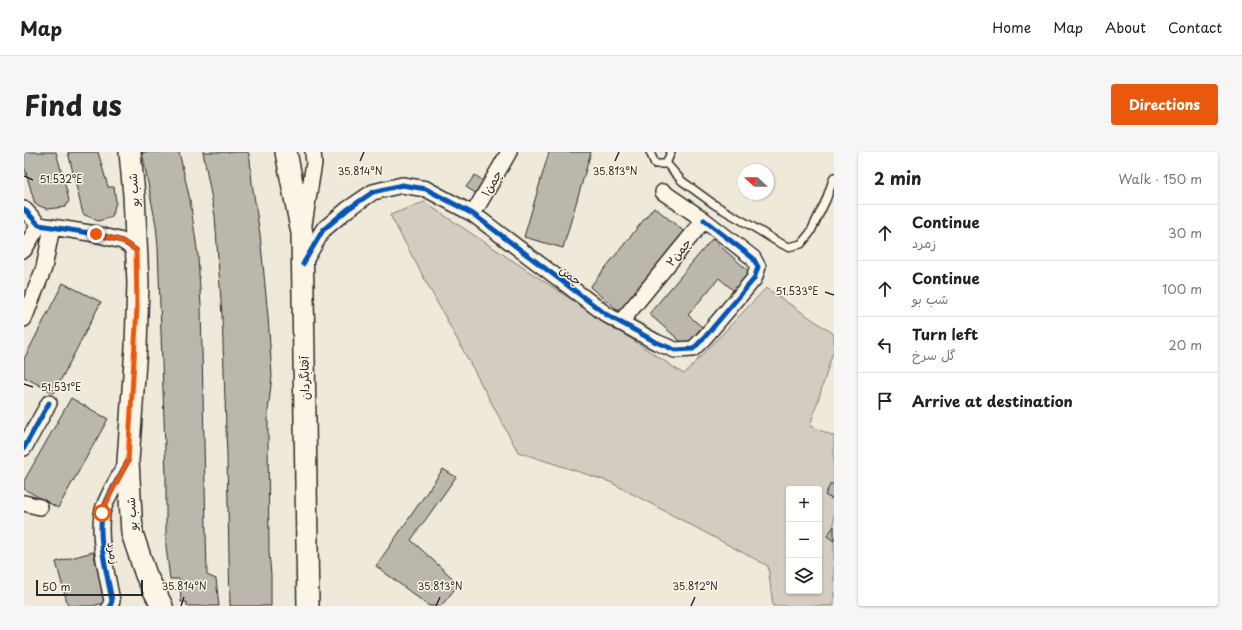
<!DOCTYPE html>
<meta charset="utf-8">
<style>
body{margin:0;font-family:"Playpen Sans","Playpen Sans Arabic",sans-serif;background:#f6f6f6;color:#222}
.controls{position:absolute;right:12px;bottom:12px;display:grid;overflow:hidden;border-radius:4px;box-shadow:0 1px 3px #0004}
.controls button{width:36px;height:36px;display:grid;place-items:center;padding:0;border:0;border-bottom:1px solid #e0e0e0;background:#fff;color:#222;font:20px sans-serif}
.compass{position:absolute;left:714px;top:12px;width:36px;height:36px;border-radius:50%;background:#fff;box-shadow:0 1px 3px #0004;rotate:292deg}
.scale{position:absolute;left:12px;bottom:10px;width:107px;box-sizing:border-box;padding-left:4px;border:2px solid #2b2b2b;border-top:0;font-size:11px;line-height:14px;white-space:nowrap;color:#2b2b2b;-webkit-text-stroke:3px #fcf5e5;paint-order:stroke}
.stop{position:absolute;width:12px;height:12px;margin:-9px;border:3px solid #ea580c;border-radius:50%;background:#fff}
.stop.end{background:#ea580c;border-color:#fff;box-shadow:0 1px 4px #0008}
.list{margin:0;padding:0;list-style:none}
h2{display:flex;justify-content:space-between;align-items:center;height:52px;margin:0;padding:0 16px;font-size:17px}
h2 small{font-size:13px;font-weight:400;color:#767676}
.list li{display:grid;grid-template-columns:26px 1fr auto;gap:12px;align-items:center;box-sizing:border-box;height:56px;padding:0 16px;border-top:1px solid #e0e0e0}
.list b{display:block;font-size:15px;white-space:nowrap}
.list p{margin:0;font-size:13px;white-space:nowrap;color:#767676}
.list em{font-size:13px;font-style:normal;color:#767676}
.icon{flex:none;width:22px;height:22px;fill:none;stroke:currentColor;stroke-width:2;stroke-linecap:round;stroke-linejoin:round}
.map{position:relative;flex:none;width:810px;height:454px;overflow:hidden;border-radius:4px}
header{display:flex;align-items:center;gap:24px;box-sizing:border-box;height:56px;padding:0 20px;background:#fff;border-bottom:1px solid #e0e0e0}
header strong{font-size:19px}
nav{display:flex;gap:22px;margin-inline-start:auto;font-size:14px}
.intro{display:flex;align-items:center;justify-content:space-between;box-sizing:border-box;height:96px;padding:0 24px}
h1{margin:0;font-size:28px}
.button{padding:10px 18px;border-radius:4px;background:#ea580c;color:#fff;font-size:14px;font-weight:700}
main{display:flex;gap:24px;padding:0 24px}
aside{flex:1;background:#fff;border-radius:4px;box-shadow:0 1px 3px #0004}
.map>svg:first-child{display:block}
</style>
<header>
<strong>Map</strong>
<nav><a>Home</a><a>Map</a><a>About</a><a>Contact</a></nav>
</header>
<div class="intro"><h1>Find us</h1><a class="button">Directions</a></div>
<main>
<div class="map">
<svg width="810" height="454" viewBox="0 0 810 454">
<rect width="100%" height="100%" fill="#efe9da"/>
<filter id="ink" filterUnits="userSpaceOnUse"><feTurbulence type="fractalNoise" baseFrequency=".025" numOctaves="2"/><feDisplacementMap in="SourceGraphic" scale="8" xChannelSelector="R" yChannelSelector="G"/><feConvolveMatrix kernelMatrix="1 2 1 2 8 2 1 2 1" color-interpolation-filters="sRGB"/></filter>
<g filter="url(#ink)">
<path fill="#d2cdc0" stroke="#7e7c76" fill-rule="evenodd" d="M400,50L660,222L742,136L810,182V197L786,274L810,284V454H749L744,414L586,330L494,300L366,63ZM765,337H795V439H765Z"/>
<path fill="#bcb7ac" stroke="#2b2b2b" d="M0,0H32L42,36L45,49L41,55L23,57L11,52L0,14Z
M44,0H74L84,35H90L92,50L88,65L74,69L59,62Z
M118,0H155L166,48L174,104L177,154L183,423L192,427L195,454H163V450H157L156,427H146L142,395V325L134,95L132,73Z
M179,0H224L226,8L228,31L236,82L244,164L248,224L244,259V284L245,400L247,423V454H206L203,304L198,163L191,64Z
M525,0H567L539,96L500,85Z
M451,23L461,30L453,42L442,35Z
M630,55L662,81L597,161L566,135Z
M688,87L727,121L711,140L695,126L664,163L678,175L662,194L625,162Z
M39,131L77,150L30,241L0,225V207Z
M47,246L84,267L34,356L0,337V329Z
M419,317L432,325L387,388L435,432L417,454H405L352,414Z
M807,331L810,333V348L801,343Z
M810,374V389L803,384Z
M69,400L83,450L69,454H44L32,410Z"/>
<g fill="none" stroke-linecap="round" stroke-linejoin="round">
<defs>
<path id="lane" d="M626,0L631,12H642L647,0
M642,11L658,29L691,53L736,79L752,89L764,95L777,92L786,81L802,48L810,25"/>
<path id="street" d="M0,57L15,73L72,82L98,89L112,98
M449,62L485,0
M280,72L290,11L289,0
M0,98L15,73
M279,112L299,78L324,57L349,40L378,33L402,37L449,62L583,163L632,190L651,198L669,197L680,186L730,127L734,115L729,106L680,68
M0,167L20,116L28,75
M596,171L680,68L639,40
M0,296L25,251
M0,351L16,355
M86,454L88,449C83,421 74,390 78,362C80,348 97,322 104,309"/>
<path id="secondary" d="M106,0L110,43L114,131L112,195L104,309L108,381L122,423L138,454
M262,0L278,81L284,454"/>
</defs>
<use href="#lane" stroke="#2b2b2b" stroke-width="10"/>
<use href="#street" stroke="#2b2b2b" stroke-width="18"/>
<use href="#secondary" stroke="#2b2b2b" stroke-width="24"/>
<use href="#lane" stroke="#fcf5e5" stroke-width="7"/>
<use href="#street" stroke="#fcf5e5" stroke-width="15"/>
<use href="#secondary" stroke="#fcf5e5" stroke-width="21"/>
<defs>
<path id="cycleway" d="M0,57L15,73L72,82L98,89L112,98
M279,112L299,78L324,57L349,40L378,33L402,37L449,62L583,163L632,190L651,198L669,197L680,186L730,127L734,115L729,106L680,68
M0,296L25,251
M86,454L88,449C83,421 74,390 78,362C80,348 97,322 104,309"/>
</defs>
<use href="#cycleway" stroke="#fcf5e5" stroke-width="8"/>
<use href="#cycleway" stroke="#0057b8" stroke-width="5"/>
</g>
</g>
<g fill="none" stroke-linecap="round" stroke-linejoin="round" filter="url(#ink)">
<path stroke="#ea580c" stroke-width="5" d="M72,82L98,89L112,98L113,156L104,309L87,341L78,361"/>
</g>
<path fill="none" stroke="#2b2b2b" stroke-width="1.5" d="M336,9L340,0M591,9L595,0M0,24L9,28M801,140L810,143M0,232L9,235M157,454L160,445M412,454L416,445M667,454L671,445"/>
<g text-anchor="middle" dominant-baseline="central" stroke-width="3" stroke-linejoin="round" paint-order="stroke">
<g font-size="12" fill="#2b2b2b" stroke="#fcf5e5">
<text transform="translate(467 31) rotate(-59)">چمن۱</text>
<text transform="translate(109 38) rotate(-94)">شب بو</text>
<text transform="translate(654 100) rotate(-51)">چمن۲</text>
<text transform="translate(547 123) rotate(37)">چمن</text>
<text transform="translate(280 226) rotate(-91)">آفتابگردان</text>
<text transform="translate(107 362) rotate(-94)">شب بو</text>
<text transform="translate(90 401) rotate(80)">زمرد</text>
</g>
</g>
<g font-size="10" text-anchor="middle" fill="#2b2b2b" stroke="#fcf5e5" stroke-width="3" stroke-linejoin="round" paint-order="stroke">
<text x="336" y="23">35.814°N</text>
<text x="591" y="23">35.813°N</text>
<text x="37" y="31">51.532°E</text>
<text x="773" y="143">51.533°E</text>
<text x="37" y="239">51.531°E</text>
<text x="160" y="438">35.814°N</text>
<text x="416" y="438">35.813°N</text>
<text x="671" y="438">35.812°N</text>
</g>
</svg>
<div class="controls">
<button>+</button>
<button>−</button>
<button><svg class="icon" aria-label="layers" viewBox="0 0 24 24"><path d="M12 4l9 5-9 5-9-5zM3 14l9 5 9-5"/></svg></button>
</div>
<svg class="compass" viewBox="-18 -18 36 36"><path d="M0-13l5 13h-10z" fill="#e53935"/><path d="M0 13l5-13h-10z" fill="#767676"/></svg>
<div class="scale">50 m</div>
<div class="stop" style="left:78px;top:361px"></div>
<div class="stop end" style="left:72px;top:82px"></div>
</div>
<aside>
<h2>2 min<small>Walk · 150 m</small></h2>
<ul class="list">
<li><svg class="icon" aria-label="ahead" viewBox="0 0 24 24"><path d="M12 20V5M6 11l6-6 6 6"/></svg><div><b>Continue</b><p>زمرد</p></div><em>30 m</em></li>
<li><svg class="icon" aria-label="ahead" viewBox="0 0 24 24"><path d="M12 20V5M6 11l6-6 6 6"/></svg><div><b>Continue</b><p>شب بو</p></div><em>100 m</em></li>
<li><svg class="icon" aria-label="left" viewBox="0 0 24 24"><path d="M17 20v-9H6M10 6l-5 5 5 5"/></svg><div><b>Turn left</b><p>گل سرخ</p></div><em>20 m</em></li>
<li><svg class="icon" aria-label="arrive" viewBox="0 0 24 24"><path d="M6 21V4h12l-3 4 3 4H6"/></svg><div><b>Arrive at destination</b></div></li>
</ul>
</aside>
</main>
